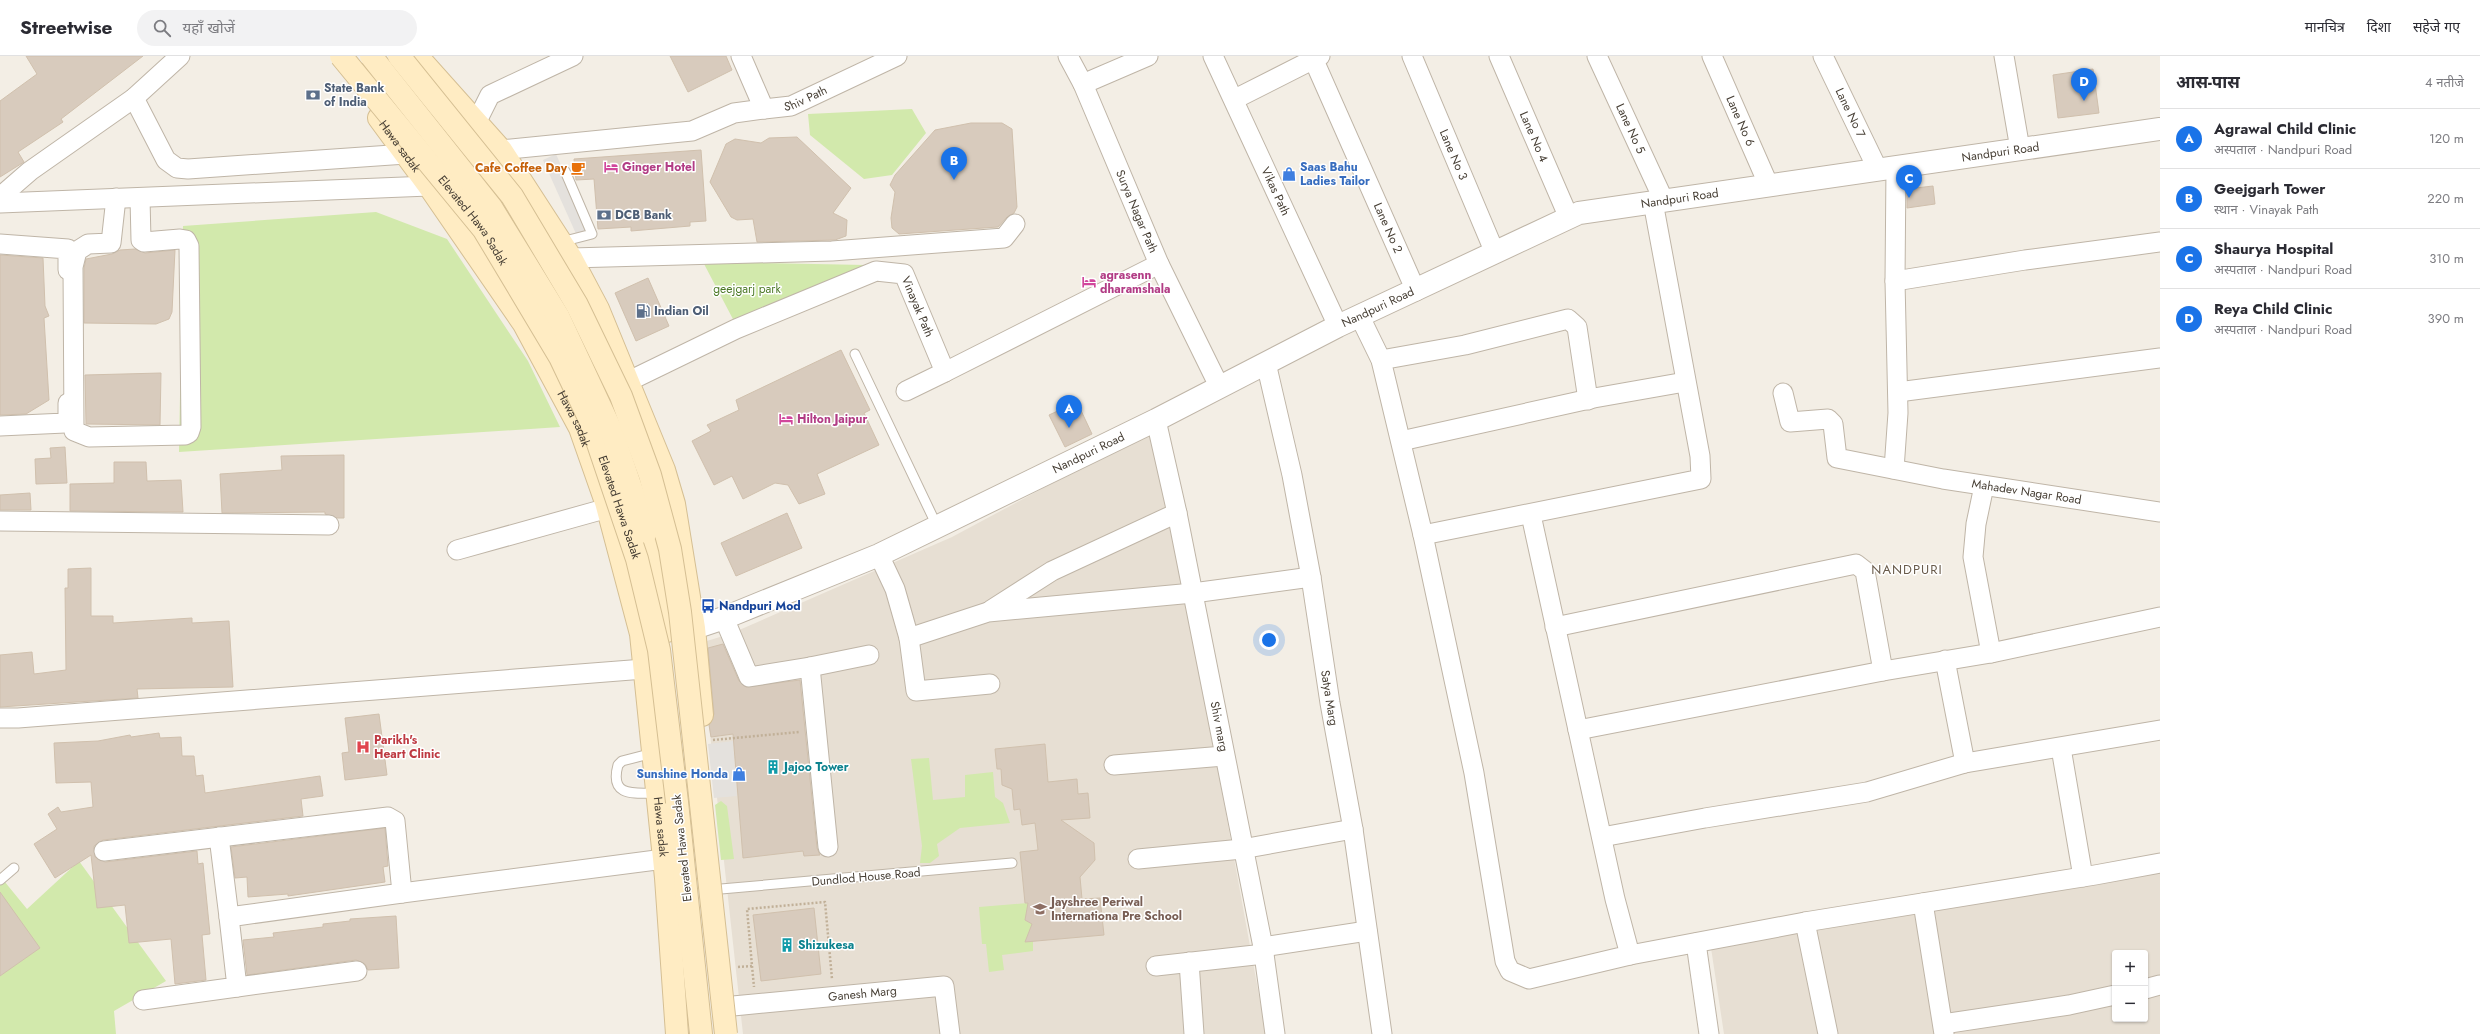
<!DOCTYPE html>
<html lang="hi">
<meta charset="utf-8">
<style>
body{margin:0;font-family:Jost,"Noto Sans Devanagari",sans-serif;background:#f2f2f3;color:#2b2b33}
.controls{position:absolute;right:12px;bottom:12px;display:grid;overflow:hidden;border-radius:4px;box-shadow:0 1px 3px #0004}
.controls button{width:36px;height:36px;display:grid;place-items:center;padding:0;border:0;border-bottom:1px solid #e1e1e2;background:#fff;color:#2b2b33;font:20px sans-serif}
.you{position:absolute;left:1269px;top:584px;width:14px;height:14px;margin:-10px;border:3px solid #fff;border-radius:50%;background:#1a73e8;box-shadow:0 0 0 6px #1a73e833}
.badge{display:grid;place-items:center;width:26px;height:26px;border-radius:50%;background:#1a73e8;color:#fff;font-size:13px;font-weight:700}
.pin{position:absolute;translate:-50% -33px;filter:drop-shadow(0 1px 2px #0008)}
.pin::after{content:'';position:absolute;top:21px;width:14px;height:12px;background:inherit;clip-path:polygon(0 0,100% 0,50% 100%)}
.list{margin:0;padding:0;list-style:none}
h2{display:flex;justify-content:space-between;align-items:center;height:52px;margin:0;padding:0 16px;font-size:17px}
h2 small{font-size:13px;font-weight:400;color:#7c7c81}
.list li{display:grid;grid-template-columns:26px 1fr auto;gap:12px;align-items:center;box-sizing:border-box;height:60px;padding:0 16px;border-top:1px solid #e1e1e2}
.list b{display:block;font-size:15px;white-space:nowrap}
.list p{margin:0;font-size:13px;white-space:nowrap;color:#7c7c81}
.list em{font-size:13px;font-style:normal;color:#7c7c81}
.icon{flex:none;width:22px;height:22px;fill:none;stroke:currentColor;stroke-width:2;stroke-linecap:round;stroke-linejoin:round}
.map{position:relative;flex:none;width:2160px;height:978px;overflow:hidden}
header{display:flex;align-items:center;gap:24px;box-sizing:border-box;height:56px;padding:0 20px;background:#fff;border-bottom:1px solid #e1e1e2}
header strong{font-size:19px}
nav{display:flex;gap:22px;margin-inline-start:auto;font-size:14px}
.search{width:280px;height:36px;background:#f2f2f3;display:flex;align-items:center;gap:10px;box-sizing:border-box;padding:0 14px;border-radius:22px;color:#7c7c81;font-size:15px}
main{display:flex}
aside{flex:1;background:#fff}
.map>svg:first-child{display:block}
</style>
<header>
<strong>Streetwise</strong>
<div class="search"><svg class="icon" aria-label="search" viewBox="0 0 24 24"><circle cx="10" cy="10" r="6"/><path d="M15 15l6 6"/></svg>यहाँ खोजें</div>
<nav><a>मानचित्र</a><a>दिशा</a><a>सहेजे गए</a></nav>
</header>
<main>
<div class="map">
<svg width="2160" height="978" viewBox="0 0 2160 978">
<rect width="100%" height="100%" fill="#f3eee5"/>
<path fill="#e7dfd3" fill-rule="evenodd" d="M1152,374L1184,527L1266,978H743L700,587L730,578L952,481Z
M2160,813V978H1724L1711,892ZM2115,897H2145V963H2115Z"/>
<path fill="#d2e9ac" d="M912,53L926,77L892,119L864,123L810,79L808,58Z
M376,156L447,183L528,305L560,371L179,396L183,170Z
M703,206L866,209L735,267Z
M929,702L933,744L965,741V719L993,716L995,741L1003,747L1010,767L960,772L937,788L939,800L930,807H920L922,790L911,703Z
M721,745L727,750L734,803L721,804L715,749Z
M79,805L166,925L114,955L116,978H0V820L27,853Z
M1028,847L1029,856L1025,864L1034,866L1028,879L1029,883L1033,885V895L1002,899L1004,914L989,916L986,888H982L979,851Z"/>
<path fill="#e4e1dd" d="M556,98L589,174L577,180L543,104Z
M733,685L737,740L714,742L708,688Z"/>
<path fill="#d8cbbd" stroke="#d0c0ad" d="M26,0H143L61,63L63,66L18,96L24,106L0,121V45L37,18Z
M670,0H726L732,14L688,36Z
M2093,13L2099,57L2058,62L2053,19Z
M971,67H1002L1012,73L1017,151L1014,157L1007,161L998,171L899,178L892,172L891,162L895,136L890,129L895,119L935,74Z
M797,81L851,132L833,157L847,164L846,180L835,184L757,186L753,163L737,164L731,161L710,126L726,88L735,83L761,87L769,82Z
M701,94L706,165L690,166V170L631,175V171L598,173L594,123L576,124L574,103Z
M1933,130L1935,148L1907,152V133Z
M135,193L145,197L175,194L172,256L169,263L156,268L84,267V212L86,203L112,198L120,194Z
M0,199L43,202L45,250L49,260L44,262L49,344L26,358L0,359Z
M648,222L669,270L636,285L615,237Z
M841,294L870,354L864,357L879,389L817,418L825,438L799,448L788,429L775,427L743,443L732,420L714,429L692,385L711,375L707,369L739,354L736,344Z
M161,317L160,369L86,368L85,319Z
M1077,346L1092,378L1065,391L1049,359Z
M65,391L67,427L36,428L35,403L51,402L50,392Z
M344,399V462H337L325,458V456L222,457L220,418L282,414L281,400Z
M114,406H146L147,425L181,424L183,456L70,455V428L114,427Z
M30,437L31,454H0V439Z
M787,457L802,492L736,520L721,487Z
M91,512V560H113V567L192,562V567L229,565L233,631L137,633L138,642L0,651V599L32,596L34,618L66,614L65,532H68V513Z
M723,588L739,625L746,631L800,624L817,792L820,799L804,800L803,795L743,802L733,678L711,681L709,669L714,658L708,592Z
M379,658L387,719L345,724L342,697L349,696L345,662Z
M159,677L160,682L181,681L182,700H194L196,720L203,719L205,737L320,720L323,740L301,743L303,760L103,784L94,790L95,801L105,806L197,795L198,808L203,807L210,878L202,879L206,924L175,928L171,883L129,887L125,849L97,852L91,799L55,822L34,788L57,773L48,758L58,751L61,756L93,751L91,726L56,727L54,687L98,685L130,679L131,681Z
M1045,688L1048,726L1077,723L1078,738L1088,737L1090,762L1061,764L1094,787L1095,804L1080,821L1082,843L1100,842L1104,879L1025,886L1032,868L1025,864L1028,847H1025L1020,796L1038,794L1035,767L1022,769L1020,753L1014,754L1012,733L1002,729L1001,713H997L995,693Z
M385,772L388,810L383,811L385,826L288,840V838L248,841L247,821L235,822L231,791Z
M0,836L40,892L0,920Z
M814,852L821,918L761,925L753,859Z
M396,860L399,912L368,914L365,908L356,904L247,919L243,884L274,881L273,877L323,871V868L350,865V863Z"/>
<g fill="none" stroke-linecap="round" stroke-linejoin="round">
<defs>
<path id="service" d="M561,186L592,178L565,115
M855,298L937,470
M653,697L622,705L618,709C609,742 635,737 657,737
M0,824L14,812
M721,833L1012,807"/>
<g id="minor">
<path id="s1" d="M741,0L764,53L791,50L897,0"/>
<path id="s2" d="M1068,0L1083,28L1159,208L1219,330"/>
<path id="s3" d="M1213,0L1338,270"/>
<path id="s4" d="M1312,0L1416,235"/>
<path id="s5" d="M1412,0L1495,197"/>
<path id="s6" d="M1499,0L1569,162"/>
<path id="s7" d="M1597,0L1664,145"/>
<path id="s8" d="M1712,0L1769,130"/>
<path id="s9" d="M1823,0L1878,114"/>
<path d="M2004,0L2020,93"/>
<path d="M1083,28L1148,0"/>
<path d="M134,42L166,104L177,112L188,113L406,98"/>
<path d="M1235,43L1320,0"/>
<path d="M477,65L490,39L573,0"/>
<path d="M501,94L692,75L734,57L764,53"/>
<path d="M0,141L30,115L134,42L180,0"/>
<path d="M116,142L111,187L88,188L77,195L73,211L74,375L89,381L185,379L189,377L191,371L189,190L186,184L180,183L144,186L141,184L140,142"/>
<path d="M0,147L429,130"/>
<path d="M0,188L68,193V214"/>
<path d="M571,202L832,195L1004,182L1015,168"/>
<path d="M1895,225L2025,204L2160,186"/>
<path d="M1360,261L1381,304L1423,479L1474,717L1505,905L1510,915L1529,923L1630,899L1615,843L1531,459"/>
<path d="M1381,304L1465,289L1568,263L1577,271L1588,344"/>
<path id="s10" d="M1266,307L1292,419L1311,521L1330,647L1353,773L1382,978"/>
<path id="s11" d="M629,325L736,273L876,215L904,218L945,316L1159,208"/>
<path d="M906,335L945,316"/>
<path d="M1898,336L2160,302"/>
<path id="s12" d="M1783,337L1790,366L1828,363L1833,368L1837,402L1943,423L2160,456"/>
<path id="s13" d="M1156,364L1177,457L1263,891L1275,978"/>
<path d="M0,370L65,367L68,363V347"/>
<path d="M1401,385L1594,342L1685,326"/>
<path d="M1894,413L1898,357L1895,225L1896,111"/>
<path d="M1984,430L1976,468L1973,501L1991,597"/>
<path d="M0,465L329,469"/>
<path d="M1423,479L1701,423L1700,400L1653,146"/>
<path d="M457,494L608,452"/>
<path d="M879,499L895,533L909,582L988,556L1193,537L1311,521"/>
<path d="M991,554L1052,515L1177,457"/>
<path d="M724,562L749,621L810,611L828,791"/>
<path d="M1555,571L1856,508L1865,515L1883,615L1991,597L2160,561"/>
<path d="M909,582L916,635L990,628"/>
<path d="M1945,604L1965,707"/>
<path d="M810,611L869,599"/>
<path d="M0,662H18L644,613"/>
<path d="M1578,674L1883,615"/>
<path d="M2061,692L2083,821"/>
<path d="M1114,709L1224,700"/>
<path d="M219,781L229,861"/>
<path d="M1602,781L1705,762L1867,736L1965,707L2160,674"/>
<path d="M104,795L388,761L395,765L402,837L229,861L237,931L143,944"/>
<path d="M1138,803L1242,793L1353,773"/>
<path d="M402,837L664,803"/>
<path d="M1923,847L1944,978"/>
<path d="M1805,866L1828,978"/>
<path d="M1696,887L1709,978"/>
<path d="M1263,891L1367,875"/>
<path d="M1630,899L1805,866L2095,819L2160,807"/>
<path d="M1189,906L1194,978"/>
<path d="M1156,910L1264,898"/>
<path d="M237,931L357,915"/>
<path d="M2145,933L2160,929"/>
<path id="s14" d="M733,950L944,930L950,978"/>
<path d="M1943,968L2069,949L2115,939"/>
</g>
<g id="tertiary">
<path id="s15" d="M676,574L694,572L724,562L879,499L1156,364L1338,270L1579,157L2160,73"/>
</g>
<g id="secondary">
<path d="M417,0L501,94L571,202L598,253L664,414L674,448L694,572L702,659"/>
<path id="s16" d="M379,62L429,130L524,268L580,372L606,446L641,578L666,822L677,978"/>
<path d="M646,476L667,575"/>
<path d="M677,746L701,978"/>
</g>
</defs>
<use href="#service" stroke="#bfb5a7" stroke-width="11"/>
<use href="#minor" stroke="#bfb5a7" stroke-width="21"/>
<use href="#tertiary" stroke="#bfb5a7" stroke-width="24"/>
<use href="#secondary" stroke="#d5bf93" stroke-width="24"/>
<path stroke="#c1b098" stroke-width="2.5" stroke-dasharray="2 2" stroke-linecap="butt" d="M713,684L799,676
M752,910L754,931
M738,911L752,910L747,853L825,846L832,923"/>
<use href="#service" stroke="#fff" stroke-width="9"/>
<use href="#minor" stroke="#fff" stroke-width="19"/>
<use href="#tertiary" stroke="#fff" stroke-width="22"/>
<use href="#secondary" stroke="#ffecc3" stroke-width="22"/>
<defs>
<g id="secondary-bridge">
<path id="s17" d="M341,0L484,174L560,301L590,364L637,503L659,594L677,746"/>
<path d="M371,0L491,151L558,260L612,376L646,476"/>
<path d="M399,0L512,140L577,249L621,340L650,419L670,493L680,556L726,978"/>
</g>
</defs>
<use href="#secondary-bridge" stroke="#d5bf93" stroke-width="24" stroke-linecap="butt"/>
<use href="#secondary-bridge" stroke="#ffecc3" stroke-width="22"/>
</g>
<defs>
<symbol id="bank-bare" viewBox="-9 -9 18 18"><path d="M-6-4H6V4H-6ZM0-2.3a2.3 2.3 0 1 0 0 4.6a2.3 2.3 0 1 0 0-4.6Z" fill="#5c6f8a" stroke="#fff" stroke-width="2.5" paint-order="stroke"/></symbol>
<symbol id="hotel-bare" viewBox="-9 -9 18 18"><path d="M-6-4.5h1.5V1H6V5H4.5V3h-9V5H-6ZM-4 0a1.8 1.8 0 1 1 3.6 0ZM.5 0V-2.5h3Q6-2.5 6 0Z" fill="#d1479c" stroke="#fff" stroke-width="2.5" paint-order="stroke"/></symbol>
<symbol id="cafe-bare" viewBox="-9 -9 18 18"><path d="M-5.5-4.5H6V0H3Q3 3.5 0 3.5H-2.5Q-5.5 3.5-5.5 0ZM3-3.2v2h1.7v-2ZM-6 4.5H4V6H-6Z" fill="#e8710a" stroke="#fff" stroke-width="2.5" paint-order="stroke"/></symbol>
<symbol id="shop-bare" viewBox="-9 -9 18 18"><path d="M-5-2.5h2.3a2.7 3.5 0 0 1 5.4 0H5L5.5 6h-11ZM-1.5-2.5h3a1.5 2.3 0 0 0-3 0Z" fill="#3f7fe0" stroke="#fff" stroke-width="2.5" paint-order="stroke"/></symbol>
<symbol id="fuel-bare" viewBox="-9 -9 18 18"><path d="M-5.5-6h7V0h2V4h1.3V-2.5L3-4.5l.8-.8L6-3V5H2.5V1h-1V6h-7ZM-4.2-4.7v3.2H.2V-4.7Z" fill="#5c6f8a" stroke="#fff" stroke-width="2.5" paint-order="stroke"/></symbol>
<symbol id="bus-bare" viewBox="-9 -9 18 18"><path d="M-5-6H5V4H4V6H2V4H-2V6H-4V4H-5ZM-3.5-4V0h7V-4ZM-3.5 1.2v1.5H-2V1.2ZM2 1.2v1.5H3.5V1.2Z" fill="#1a4fb4" stroke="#fff" stroke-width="2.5" paint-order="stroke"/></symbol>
<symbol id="hospital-bare" viewBox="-9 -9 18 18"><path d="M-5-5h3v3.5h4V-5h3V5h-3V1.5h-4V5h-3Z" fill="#e0444e" stroke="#fff" stroke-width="2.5" paint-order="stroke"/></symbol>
<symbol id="building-bare" viewBox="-9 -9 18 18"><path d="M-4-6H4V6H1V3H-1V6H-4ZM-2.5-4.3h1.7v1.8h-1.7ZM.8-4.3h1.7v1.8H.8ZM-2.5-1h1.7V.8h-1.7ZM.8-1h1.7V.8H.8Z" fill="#0f9aa8" stroke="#fff" stroke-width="2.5" paint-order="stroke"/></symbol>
<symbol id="school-bare" viewBox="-9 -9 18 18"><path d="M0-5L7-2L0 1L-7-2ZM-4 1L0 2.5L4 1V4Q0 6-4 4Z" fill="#8d6e63" stroke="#fff" stroke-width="2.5" paint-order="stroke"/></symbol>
</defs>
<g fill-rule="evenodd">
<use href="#bank-bare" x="303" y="29" width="20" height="20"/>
<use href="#hotel-bare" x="601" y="101" width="20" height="20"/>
<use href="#cafe-bare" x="568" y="102" width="20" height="20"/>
<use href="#shop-bare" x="1279" y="108" width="20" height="20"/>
<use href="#bank-bare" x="594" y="149" width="20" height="20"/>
<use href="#hotel-bare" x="1079" y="216" width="20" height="20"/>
<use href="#fuel-bare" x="633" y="245" width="20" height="20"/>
<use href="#hotel-bare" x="776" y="353" width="20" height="20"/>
<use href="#bus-bare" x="698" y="540" width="20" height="20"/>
<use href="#hospital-bare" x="353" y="681" width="20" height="20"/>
<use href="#building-bare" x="763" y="701" width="20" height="20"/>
<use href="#shop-bare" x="729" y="708" width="20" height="20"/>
<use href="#school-bare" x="1030" y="843" width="20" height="20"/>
<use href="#building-bare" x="777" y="879" width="20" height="20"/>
</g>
<g text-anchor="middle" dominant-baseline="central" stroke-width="3" stroke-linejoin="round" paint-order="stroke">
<g font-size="12" font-weight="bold" fill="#4e5e75" stroke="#fff" text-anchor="start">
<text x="324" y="32">State Bank<tspan x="324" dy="14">of India</tspan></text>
<text x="615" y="159">DCB Bank</text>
<text x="654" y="255">Indian Oil</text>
</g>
<g font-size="12" fill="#463e34" stroke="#fff">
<text stroke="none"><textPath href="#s1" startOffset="101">Shiv Path</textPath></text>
<text stroke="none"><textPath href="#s9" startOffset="63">Lane No 7</textPath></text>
<text stroke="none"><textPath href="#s8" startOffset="71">Lane No 6</textPath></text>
<text stroke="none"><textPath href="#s7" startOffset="80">Lane No 5</textPath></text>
<text stroke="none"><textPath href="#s6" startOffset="88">Lane No 4</textPath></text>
<text stroke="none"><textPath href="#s16" startOffset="35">Hawa sadak</textPath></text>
<text stroke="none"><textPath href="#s15" startOffset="1422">Nandpuri Road</textPath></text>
<text stroke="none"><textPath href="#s5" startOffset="107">Lane No 3</textPath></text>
<text stroke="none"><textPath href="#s3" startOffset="149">Vikas Path</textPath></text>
<text stroke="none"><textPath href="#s15" startOffset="1098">Nandpuri Road</textPath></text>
<text stroke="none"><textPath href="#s2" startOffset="170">Surya Nagar Path</textPath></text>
<text stroke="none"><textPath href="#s17" startOffset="211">Elevated Hawa Sadak</textPath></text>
<text stroke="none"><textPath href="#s4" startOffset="188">Lane No 2</textPath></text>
<text stroke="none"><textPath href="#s11" startOffset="334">Vinayak Path</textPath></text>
<text stroke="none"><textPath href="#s15" startOffset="774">Nandpuri Road</textPath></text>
<text stroke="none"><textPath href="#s16" startOffset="359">Hawa sadak</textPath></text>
<text stroke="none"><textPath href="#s15" startOffset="450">Nandpuri Road</textPath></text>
<text stroke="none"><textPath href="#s12" startOffset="302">Mahadev Nagar Road</textPath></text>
<text stroke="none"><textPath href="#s17" startOffset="535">Elevated Hawa Sadak</textPath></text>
<text stroke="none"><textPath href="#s10" startOffset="341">Satya Marg</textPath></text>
<text stroke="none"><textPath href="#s13" startOffset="313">Shiv marg</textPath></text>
<text stroke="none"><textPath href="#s16" startOffset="779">Hawa sadak</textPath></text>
<text transform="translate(682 792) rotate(-96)">Elevated Hawa Sadak</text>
<text transform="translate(866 821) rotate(-5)">Dundlod House Road</text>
<text stroke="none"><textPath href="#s14" startOffset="130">Ganesh Marg</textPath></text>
</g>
<g font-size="12" font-weight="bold" fill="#b23c85" stroke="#fff" text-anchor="start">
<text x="622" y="111">Ginger Hotel</text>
<text x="1100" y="219">agrasenn<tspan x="1100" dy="14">dharamshala</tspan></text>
<text x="797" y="363">Hilton Jaipur</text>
</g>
<g font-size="12" font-weight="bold" fill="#366cbe" stroke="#fff" text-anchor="start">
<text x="1300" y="111">Saas Bahu<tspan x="1300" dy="14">Ladies Tailor</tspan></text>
<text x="728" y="718" text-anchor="end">Sunshine Honda</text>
</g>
<g font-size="12" font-weight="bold" fill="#c56008" stroke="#fff" text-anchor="end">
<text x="567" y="112">Cafe Coffee Day</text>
</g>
<g font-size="12" fill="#4c7926" stroke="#fff">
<text x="747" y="233">geejgarj park</text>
</g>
<g font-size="12" font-weight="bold" fill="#164399" stroke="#fff" text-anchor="start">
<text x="719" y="550">Nandpuri Mod</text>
</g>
<g font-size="12" font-weight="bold" fill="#be3a42" stroke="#fff" text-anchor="start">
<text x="374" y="684">Parikh's<tspan x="374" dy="14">Heart Clinic</tspan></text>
</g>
<g font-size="12" font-weight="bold" fill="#0d838f" stroke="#fff" text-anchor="start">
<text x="784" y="711">Jajoo Tower</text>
<text x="798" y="889">Shizukesa</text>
</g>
<g font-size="12" font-weight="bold" fill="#785e54" stroke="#fff" text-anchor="start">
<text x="1051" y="846">Jayshree Periwal<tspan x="1051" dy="14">Internationa Pre School</tspan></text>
</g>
<g font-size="13" letter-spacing="1" fill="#695b4b" stroke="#fff">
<text x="1907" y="513">NANDPURI</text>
</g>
</g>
</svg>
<div class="controls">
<button>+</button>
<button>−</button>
</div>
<div class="you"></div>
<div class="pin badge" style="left:1069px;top:372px">A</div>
<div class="pin badge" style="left:954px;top:124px">B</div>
<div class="pin badge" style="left:1909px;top:142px">C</div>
<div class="pin badge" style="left:2084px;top:45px">D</div>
</div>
<aside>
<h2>आस-पास<small>4 नतीजे</small></h2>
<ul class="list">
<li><span class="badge">A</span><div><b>Agrawal Child Clinic</b><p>अस्पताल · Nandpuri Road</p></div><em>120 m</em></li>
<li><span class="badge">B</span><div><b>Geejgarh Tower</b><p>स्थान · Vinayak Path</p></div><em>220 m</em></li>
<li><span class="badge">C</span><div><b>Shaurya Hospital</b><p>अस्पताल · Nandpuri Road</p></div><em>310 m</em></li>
<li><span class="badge">D</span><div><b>Reya Child Clinic</b><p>अस्पताल · Nandpuri Road</p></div><em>390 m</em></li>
</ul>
</aside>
</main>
